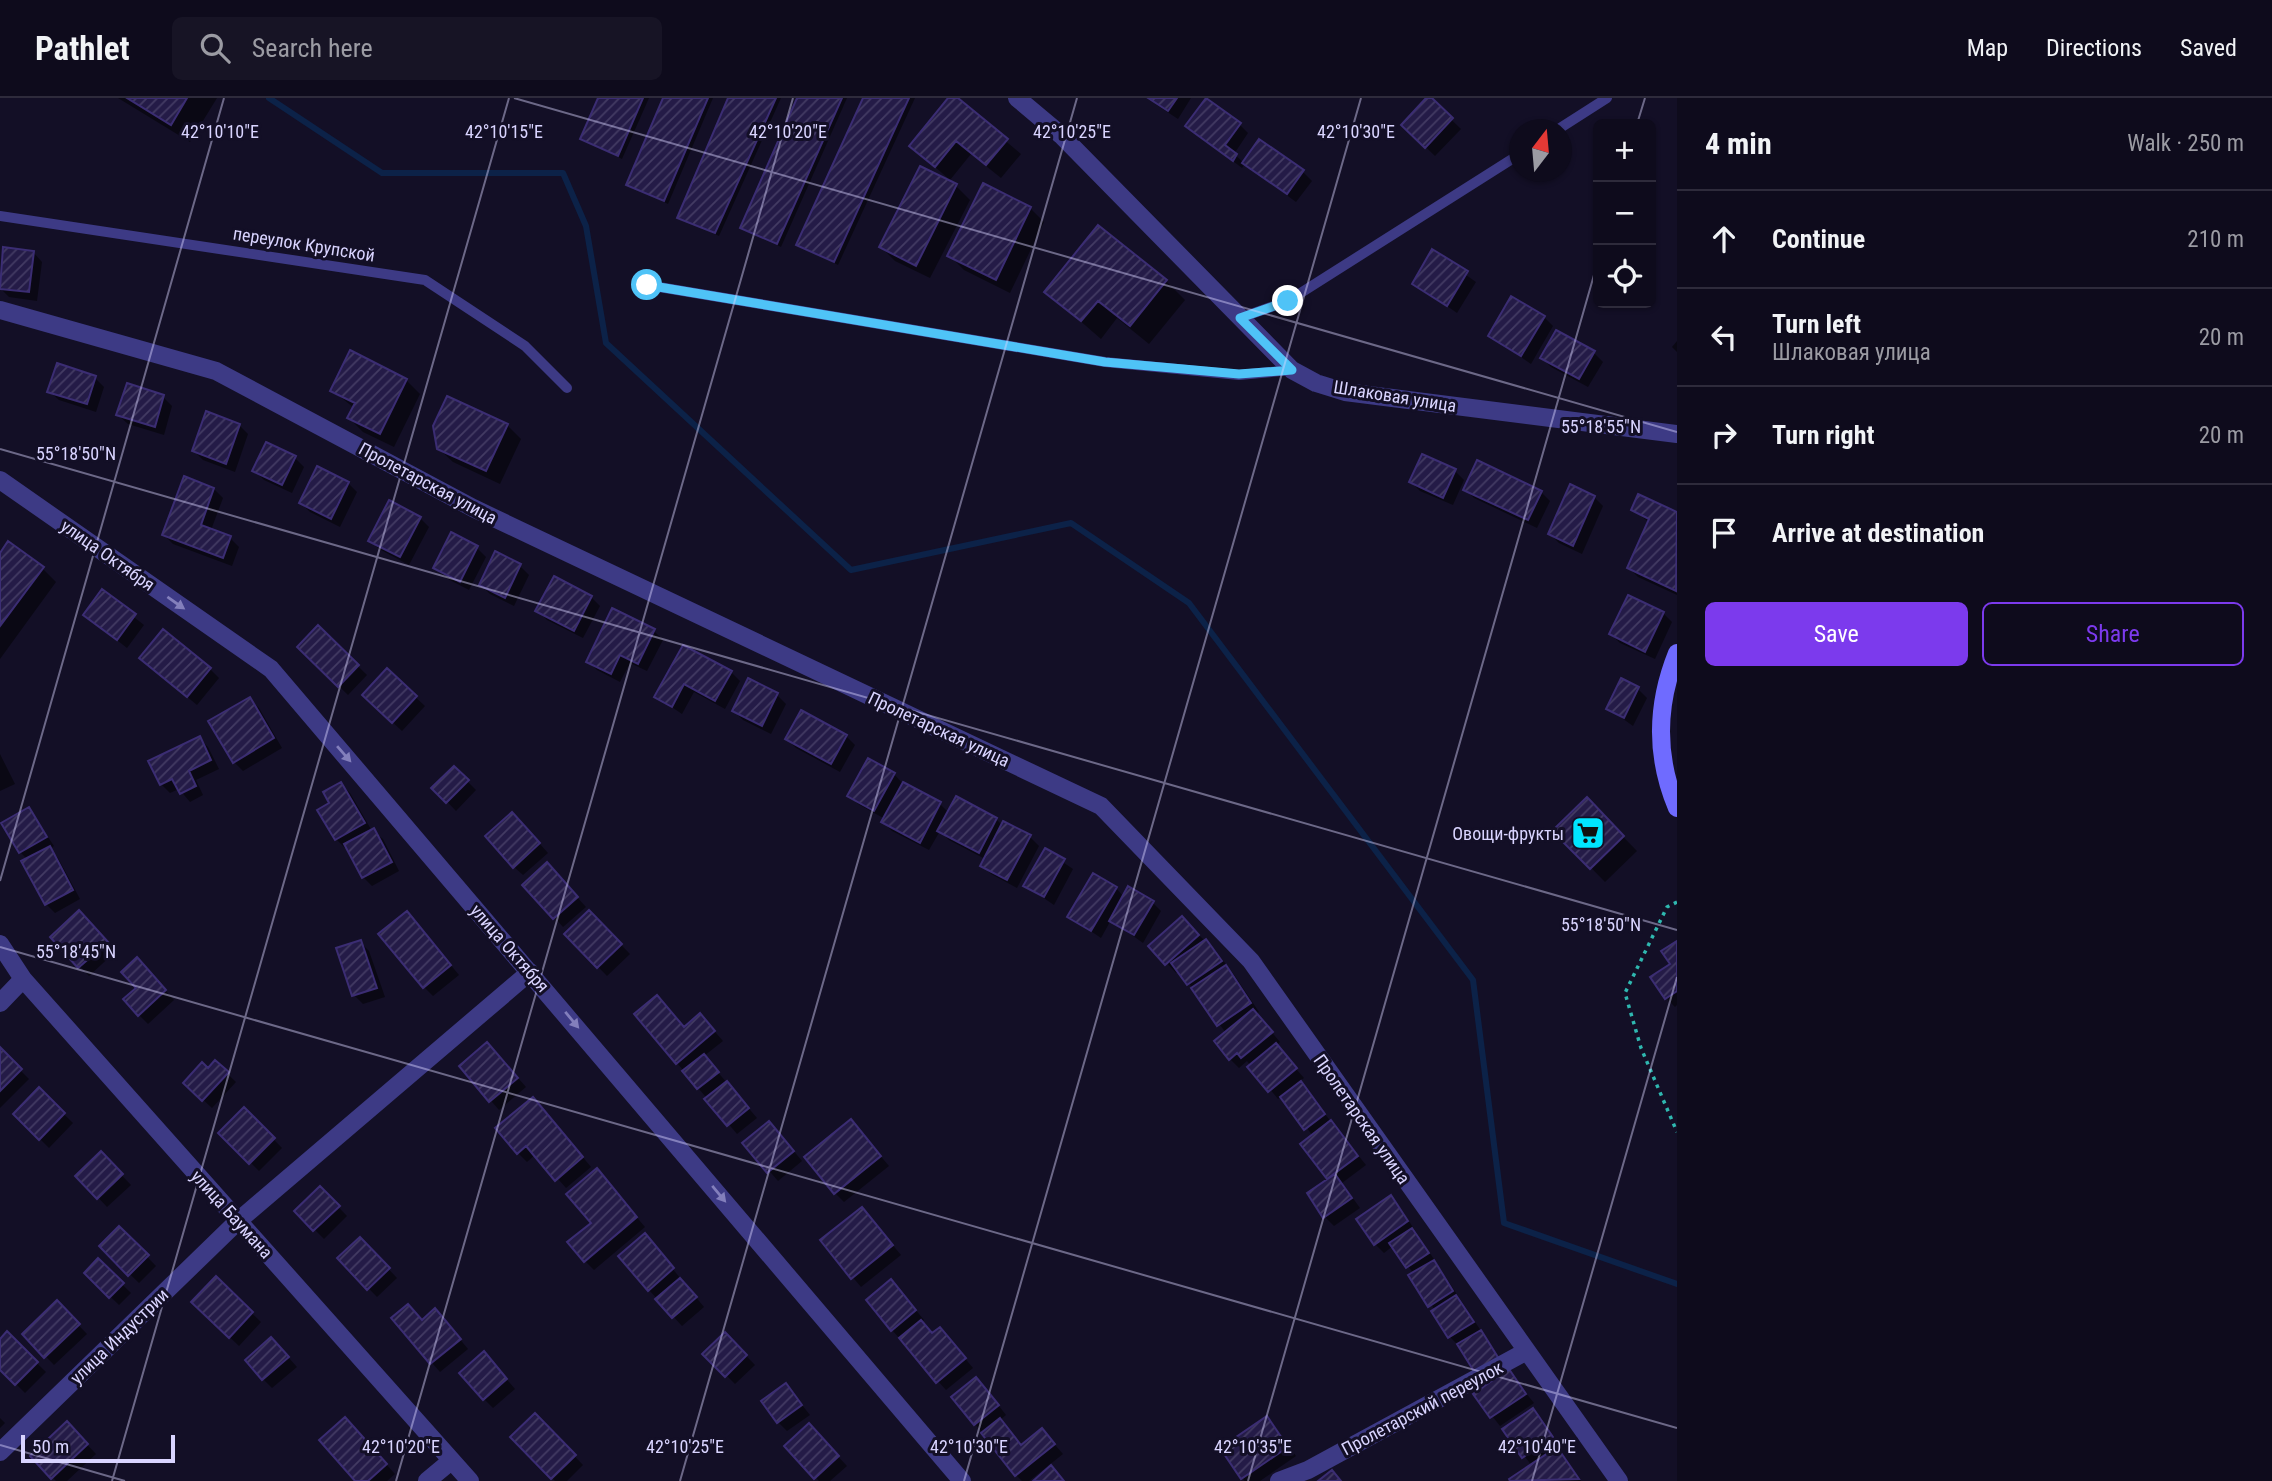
<!DOCTYPE html>
<meta charset="utf-8">
<style>
body{margin:0;font-family:"Roboto Condensed",sans-serif;background:#171425;color:#f1f3f6}
.controls{position:absolute;right:21px;top:21px;display:grid;overflow:hidden;border-radius:10px;box-shadow:0 2px 5px #0004}
.controls button{width:63px;height:63px;display:grid;place-items:center;padding:0;border:0;border-bottom:2px solid #2e2b3b;background:#0e0b1c;color:#f1f3f6;font:35px sans-serif}
.compass{position:absolute;left:1509px;top:21px;width:63px;height:63px;border-radius:50%;background:#0e0b1c;box-shadow:0 2px 5px #0004;rotate:16deg}
.scale{position:absolute;left:21px;bottom:18px;width:154px;box-sizing:border-box;padding-left:7px;border:4px solid #d9d4ff;border-top:0;font-size:19px;line-height:24px;white-space:nowrap;color:#d9d4ff;-webkit-text-stroke:5px #130f26;paint-order:stroke}
.stop{position:absolute;width:21px;height:21px;margin:-16px;border:5px solid #4fc3f7;border-radius:50%;background:#fff}
.stop.end{background:#4fc3f7;border-color:#fff;box-shadow:0 2px 7px #0008}
.list{margin:0;padding:0;list-style:none}
h2{display:flex;justify-content:space-between;align-items:center;height:91px;margin:0;padding:0 28px;font-size:30px}
h2 small{font-size:23px;font-weight:400;color:#9b9ba3}
.list li{display:grid;grid-template-columns:46px 1fr auto;gap:21px;align-items:center;box-sizing:border-box;height:98px;padding:0 28px;border-top:2px solid #2e2b3b}
.list b{display:block;font-size:26px;white-space:nowrap}
.list p{margin:0;font-size:23px;white-space:nowrap;color:#9b9ba3}
.list em{font-size:23px;font-style:normal;color:#9b9ba3}
.actions{display:flex;gap:14px;padding:21px 28px}
.actions a{flex:1;padding:16px 0;border:2px solid #7c3aed;border-radius:10px;text-align:center;font-size:24px;color:#7c3aed}
.actions .main{background:#7c3aed;color:#fff}
.icon{flex:none;width:38px;height:38px;fill:none;stroke:currentColor;stroke-width:2;stroke-linecap:round;stroke-linejoin:round}
.map{position:relative;flex:none;width:1677px;height:1383px;overflow:hidden}
header{display:flex;align-items:center;gap:42px;box-sizing:border-box;height:98px;padding:0 35px;background:#0e0b1c;border-bottom:2px solid #2e2b3b}
header strong{font-size:33px}
nav{display:flex;gap:38px;margin-inline-start:auto;font-size:24px}
.search{width:490px;height:63px;background:#171425;display:flex;align-items:center;gap:18px;box-sizing:border-box;padding:0 24px;border-radius:10px;color:#9b9ba3;font-size:26px}
main{display:flex}
aside{flex:1;background:#0e0b1c}
.map>svg:first-child{display:block}
</style>
<header>
<strong>Pathlet</strong>
<div class="search"><svg class="icon" aria-label="search" viewBox="0 0 24 24"><circle cx="10" cy="10" r="6"/><path d="M15 15l6 6"/></svg>Search here</div>
<nav><a>Map</a><a>Directions</a><a>Saved</a></nav>
</header>
<main>
<div class="map">
<svg width="1677" height="1383" viewBox="0 0 1677 1383">
<defs>
<pattern id="building-hatch" width="6" height="6" patternUnits="userSpaceOnUse" patternTransform="scale(1.75)"><rect width="6" height="6" fill="#241b47"/><path d="M-1 1l2-2M0 6l6-6M5 7l2-2" fill="none" stroke="#433b63"/></pattern>
</defs>
<rect width="100%" height="100%" fill="#130f26"/>
<path fill="#0007" d="M118,0H217L190,44Z
M600,0H649L622,61L582,41Z
M665,0H713L668,106L628,86Z
M730,0H781L719,138L679,119Z
M799,0H847L781,149L742,130Z
M865,0H915L838,167L798,146Z
M950,0H955L1021,56L1001,80L971,56L950,82L911,48Z
M1146,0H1191L1178,21Z
M1429,0L1461,31L1435,58L1403,27Z
M1239,26L1248,35L1234,56L1244,65L1303,74L1312,83L1296,104L1245,66L1242,70L1187,28Z
M956,88L970,102L930,180L895,163L881,149Z
M984,88L1030,110L1044,124L1010,195L964,172L950,158Z
M4,151L33,154L42,164L37,203L9,199L0,190Z
M1433,154L1476,184L1457,215L1414,185Z
M1166,183L1185,202L1149,246L1117,220L1101,241L1047,194Z
M1544,219L1553,228L1531,266L1490,238Z
M1677,243V254L1672,249Z
M1594,255L1603,264L1588,289L1551,269L1542,260Z
M95,280L104,289L96,314L59,302L49,293Z
M406,282L420,296L394,349L363,334L349,320L354,310L332,292Z
M163,299L172,308L164,337L128,326L118,317Z
M239,327L248,336L235,374L203,362L194,353Z
M507,327L521,341L500,386L453,364L438,350Z
M295,360L304,369L292,395L264,382L255,373Z
M1455,373L1464,382L1453,407L1420,393L1411,384Z
M348,385L357,394L340,429L310,414L301,405Z
M214,391L223,400L211,432L230,440L239,449L232,468L173,446L164,437Z
M1465,391L1541,394L1550,403L1537,430L1474,400Z
M1594,399L1603,408L1582,456L1559,445L1550,436Z
M1639,399L1677,416V497L1638,479L1629,470L1650,425L1633,412Z
M420,420L429,429L409,467L379,451L370,442Z
M477,450L486,459L469,492L444,479L435,470Z
M496,456L520,468L529,477L514,508L490,496L481,487Z
M0,458L42,470L56,484L0,561Z
M102,494L144,527L127,550L85,517Z
M591,499L600,508L583,540L547,522L538,513Z
M1663,515L1672,524L1655,561L1620,545L1611,536Z
M318,529L367,577L348,597L299,549Z
M654,533L663,542L647,573L630,565L620,584L597,572L588,563Z
M683,549L731,574L740,583L725,611L694,594L682,616L657,599Z
M151,569L210,571L219,580L197,607Z
M387,573L425,608L402,633L373,606Z
M749,583L777,597L786,606L771,636L743,622L734,613Z
M1622,583L1638,591L1647,600L1633,628L1608,610Z
M250,601L259,610L282,650L243,673L234,664Z
M846,638L855,647L840,674L796,650L787,641Z
M199,640L208,649L219,671L196,682L203,697L190,704L179,691L170,695L161,686Z
M0,656L15,686L0,693Z
M454,670L476,692L456,713L434,690Z
M894,676L903,686L940,706L949,715L996,721L1003,728L1030,739L1039,748L1017,790L991,776L982,767L985,761L949,742L940,733L929,752L892,733L883,724L885,721L858,706L849,697Z
M341,686L350,695L372,733L383,741L399,773L372,788L363,779L347,749L345,750L336,741L332,705Z
M1587,702L1637,753L1605,784L1555,733Z
M29,711L54,748L50,751L58,760L80,801L55,815L46,806L28,762L20,754Z
M521,725L548,755L523,777L514,769Z
M1045,752L1073,771L1054,807L1026,788Z
M556,776L586,809L563,829L525,787Z
M1116,790L1124,799L1152,804L1161,813L1143,845L1111,822L1101,840L1070,819Z
M589,814L630,856L607,878L566,836Z
M88,823L115,854L89,878L52,839Z
M415,824L459,877L433,898L424,889Z
M1190,829L1215,852L1235,878L1259,914L1256,916L1280,944L1276,948L1304,980L1299,984L1366,1067L1342,1085L1360,1110L1334,1128L1325,1119L1329,1082L1302,1046L1313,1038L1282,998L1278,1001L1247,963L1239,970L1230,961L1226,935L1179,872L1176,875L1151,848Z
M360,844L369,853L385,899L363,906L354,897Z
M1677,845V907L1675,909L1666,900Z
M146,871L174,902L148,926L139,917L138,890Z
M709,927L723,943L704,958L757,1020L737,1036L677,965L684,930Z
M0,952L29,981L0,1010Z
M496,955L526,989L499,1012L461,968Z
M215,964L236,984L212,1010L185,985Z
M39,992L73,1025L49,1050L15,1016Z
M542,1010L591,1069L566,1090L536,1056L527,1064L518,1055Z
M244,1011L282,1050L259,1073L221,1035Z
M851,1023L889,1068L844,1104L835,1095Z
M778,1034L802,1063L778,1083L745,1045Z
M101,1056L131,1087L107,1109L78,1078Z
M605,1082L645,1129L594,1172L585,1163Z
M320,1090L347,1118L324,1141L296,1113Z
M1390,1099L1399,1108L1506,1271L1459,1248L1450,1239L1414,1176L1393,1148L1384,1155L1375,1146Z
M870,1120L901,1157L861,1189L822,1143Z
M119,1130L156,1168L139,1185L101,1148Z
M360,1141L397,1180L377,1199L339,1160Z
M653,1147L704,1209L682,1228L649,1192Z
M98,1163L131,1195L119,1207L86,1175Z
M216,1181L261,1224L239,1248L193,1204Z
M900,1193L924,1222L921,1225L932,1237L948,1240L973,1270L946,1292L892,1232Z
M57,1205L87,1236L54,1267L24,1236Z
M393,1220L444,1222L468,1251L440,1274Z
M7,1236L46,1274L25,1295L0,1270V1243Z
M725,1236L755,1267L735,1286L705,1256Z
M280,1250L297,1269L272,1290L263,1281Z
M492,1264L515,1291L493,1310L484,1301Z
M1508,1273L1534,1305L1500,1328L1475,1296Z
M786,1287L810,1317L787,1333L778,1324Z
M985,1290L1006,1317L1000,1322L1022,1348L1042,1332L1063,1356L1029,1383H1022L1016,1377L975,1326Z
M1533,1312L1542,1321L1561,1349L1557,1352L1581,1383H1512L1532,1368L1504,1331Z
M535,1317L583,1367L567,1383H555L512,1339Z
M0,1320L5,1325L0,1330Z
M1267,1320L1296,1358L1260,1383H1245L1242,1380Z
M354,1331L395,1376L387,1383H358Z
M76,1335L96,1356L67,1383H56L32,1358Z
M818,1337L847,1368L830,1383H819L787,1348Z"/>
<g fill="none" stroke-linecap="round" stroke-linejoin="round">
<path stroke="#0c2248" stroke-width="6" d="M269,0L382,75H563L586,128L606,245L851,472L1071,425L1189,505L1473,882L1504,1125L1677,1186"/>
</g>
<path fill="url(#building-hatch)" stroke="#3b2d73" stroke-width="2" d="M127,0H187L171,27Z
M598,0H643L618,58L580,41Z
M663,0H708L664,103L626,87Z
M728,0H776L715,135L677,120Z
M797,0H842L777,146L740,130Z
M863,0H909L834,164L796,147Z
M948,0H958L1008,41L986,67L956,43L935,69L909,48Z
M1148,0H1177L1168,13Z
M1206,0L1241,25L1225,47L1237,56L1233,63L1185,28Z
M1426,0H1432L1453,20L1425,50L1401,27Z
M1259,41L1304,72L1287,96L1242,65Z
M920,68L957,86L916,168L879,149Z
M983,85L1031,109L996,182L947,158Z
M1098,127L1167,182L1130,228L1098,203L1081,223L1044,194Z
M3,149L34,153L29,194L0,191Z
M1432,151L1468,173L1447,208L1412,186Z
M1511,198L1545,218L1521,258L1488,238Z
M1556,232L1595,253L1579,281L1540,260Z
M350,252L407,281L380,336L347,320L355,305L330,293Z
M57,265L96,278L87,306L47,294Z
M127,285L164,297L155,329L116,317Z
M447,298L508,326L486,373L437,351L433,328Z
M206,313L240,326L226,366L192,353Z
M266,344L296,358L282,387L252,373Z
M1422,356L1456,371L1443,400L1409,384Z
M1477,362L1542,393L1528,422L1463,392Z
M317,368L349,384L331,421L299,405Z
M184,378L214,390L201,427L231,438L223,460L162,437Z
M1570,386L1595,398L1573,448L1548,436Z
M1638,396L1677,414L1676,493L1627,470L1649,421L1631,412Z
M389,402L421,419L400,459L368,443Z
M451,434L478,448L460,484L433,470Z
M8,443L44,469L0,528V455Z
M495,453L521,466L505,500L479,487Z
M554,478L592,498L574,533L535,513Z
M102,491L136,516L117,542L83,517Z
M1628,497L1664,514L1645,554L1609,536Z
M612,510L655,531L638,566L620,557L611,576L586,564Z
M318,527L359,567L338,589L297,549Z
M163,531L211,570L187,599L139,560Z
M683,547L732,573L715,603L684,586L672,609L654,599Z
M387,570L417,598L392,625L362,597Z
M748,580L778,595L762,628L732,613Z
M1621,580L1639,589L1624,620L1606,611Z
M250,599L274,640L233,665L208,623Z
M801,612L847,637L831,666L785,641Z
M200,638L211,662L189,673L196,688L180,696L172,681L160,687L148,663Z
M868,660L895,675L874,713L847,698Z
M454,668L469,682L446,705L431,690Z
M341,684L365,725L335,742L317,712L329,705L323,694Z
M903,684L941,704L920,745L881,724Z
M956,698L997,720L979,755L937,733Z
M1587,699L1624,738L1590,771L1552,733Z
M29,709L47,739L19,755L1,725Z
M512,714L540,745L513,770L485,738Z
M1003,723L1031,737L1007,782L980,768Z
M374,730L392,764L362,780L344,746Z
M50,748L73,792L45,807L21,763Z
M1045,750L1065,761L1044,799L1023,788Z
M547,764L578,799L553,821L522,787Z
M1093,775L1117,789L1091,833L1067,819Z
M1128,788L1154,803L1134,837L1109,823Z
M79,812L108,844L78,870L50,839Z
M589,812L622,846L597,870L564,836Z
M407,813L451,867L423,890L378,836Z
M1182,818L1199,837L1165,867L1148,848Z
M1206,841L1222,863L1187,887L1171,865Z
M361,842L377,890L352,898L336,850Z
M1677,843V893L1665,901L1650,879L1670,866L1661,853Z
M137,859L166,892L138,918L123,901L136,890L121,874Z
M1226,867L1251,905L1217,928L1191,890Z
M657,897L684,929L700,915L715,933L676,966L634,916Z
M1253,911L1273,934L1241,960L1237,955L1229,962L1214,943Z
M487,944L518,980L489,1004L459,968Z
M1276,945L1297,970L1268,994L1247,969Z
M0,949L22,971L0,993Z
M704,956L719,974L697,991L682,973Z
M215,962L229,974L202,1003L183,985L202,964L208,970Z
M727,983L749,1010L727,1028L704,1001Z
M1301,983L1325,1016L1304,1032L1280,999Z
M39,989L65,1015L39,1042L13,1016Z
M533,999L583,1059L555,1083L526,1048L517,1056L495,1030Z
M244,1009L275,1040L249,1066L218,1035Z
M851,1021L881,1058L834,1096L804,1059Z
M1331,1022L1358,1058L1327,1081L1300,1046Z
M769,1023L794,1053L767,1075L742,1045Z
M101,1053L123,1076L97,1101L75,1078Z
M597,1070L637,1119L584,1164L567,1144L591,1125L566,1096Z
M1335,1076L1352,1100L1323,1120L1307,1095Z
M320,1088L340,1108L313,1133L294,1113Z
M1391,1097L1408,1123L1374,1147L1356,1121Z
M862,1109L893,1147L851,1181L820,1142Z
M119,1128L149,1157L128,1178L99,1148Z
M1412,1130L1429,1155L1406,1170L1389,1145Z
M645,1135L674,1170L648,1193L618,1158Z
M360,1139L390,1170L367,1192L337,1160Z
M98,1160L124,1185L109,1200L84,1175Z
M1434,1162L1453,1193L1428,1209L1408,1177Z
M216,1178L253,1214L229,1240L191,1204Z
M680,1180L697,1199L672,1220L655,1201Z
M891,1181L916,1212L891,1233L866,1202Z
M1456,1197L1474,1224L1448,1240L1431,1213Z
M57,1202L80,1226L44,1260L22,1236Z
M408,1206L422,1222L435,1210L461,1241L430,1266L391,1220Z
M921,1222L932,1235L940,1229L966,1260L936,1285L899,1240Z
M1481,1232L1499,1261L1475,1275L1457,1246Z
M7,1233L38,1264L15,1287L0,1272V1241Z
M725,1234L747,1257L725,1279L702,1256Z
M271,1239L289,1259L262,1282L245,1262Z
M484,1253L507,1281L483,1302L459,1275Z
M1509,1271L1526,1296L1490,1320L1473,1296Z
M976,1279L999,1307L974,1327L951,1299Z
M786,1285L802,1307L777,1325L761,1303Z
M1533,1310L1553,1339L1522,1360L1502,1331Z
M535,1315L576,1357L551,1381L510,1339Z
M1267,1318L1288,1349L1241,1381L1220,1350Z
M345,1319L387,1366L368,1383H355L319,1342Z
M1000,1320L1021,1347L1042,1330L1055,1346L1015,1378L981,1335Z
M67,1323L88,1346L51,1381L30,1358Z
M809,1325L839,1358L814,1381L784,1348Z
M1557,1349L1579,1381L1510,1383L1509,1381Z
M1051,1367L1064,1383H1033Z
M1332,1372L1341,1383H1318Z"/>
<g fill="none" stroke-linecap="round" stroke-linejoin="round">
<path stroke="#2fb8b0" stroke-width="3.5" stroke-dasharray="3.5 5" stroke-linecap="butt" d="M1677,804L1667,809L1625,895L1641,950L1677,1034"/>
<path stroke="#3d3a85" stroke-width="10" d="M1557,32L1607,0
M0,118L425,182L525,248L567,290
M647,187L1105,264L1239,277L1292,272
M1240,220L1288,203L1520,56"/>
<path stroke="#3d3a85" stroke-width="18" d="M1017,0L1061,37L1292,272L1316,285L1345,294L1677,336
M0,212L216,273L473,410L1101,708L1251,863L1619,1383
M0,382L271,571L962,1383
M0,846L23,881L470,1383
M0,905L23,881
M0,1354L238,1123L530,874
M427,1383L451,1363
M1279,1383L1308,1372L1527,1253"/>
<path stroke="#6f6bff" stroke-width="18" d="M1677,555C1656,607 1655,658 1677,710"/>
</g>
<defs><path id="oneway-solid" d="M-6-.8H1V-3.2L6.5 0L1 3.2V.8H-6Z" transform="scale(1.75)"/></defs>
<g fill="#837fbc">
<use href="#oneway-solid" transform="translate(176 505) rotate(35)"/>
<use href="#oneway-solid" transform="translate(344 656) rotate(49)"/>
<use href="#oneway-solid" transform="translate(572 922) rotate(50)"/>
<use href="#oneway-solid" transform="translate(719 1096) rotate(50)"/>
</g>
<g fill="none" stroke-linecap="round" stroke-linejoin="round">
<path stroke="#4fc3f7" stroke-width="9" d="M647,187L1105,264L1239,276L1292,272L1240,220L1288,203"/>
</g>
<path fill="none" stroke="#d9d4ff" stroke-width="2" stroke-opacity="0.45" d="M514,0L1677,334M1637,26L1645,0M0,351L1677,832M0,783L224,0M0,849L1677,1330M0,1347L125,1383M112,1383L509,0M396,1383L793,0M680,1383L1077,0M964,1383L1361,0M1248,1383L1598,163M1532,1383L1677,879"/>
<defs>
<symbol id="supermarket-square" viewBox="-11 -11 22 22"><rect x="-9" y="-9" width="18" height="18" rx="4" fill="#00e5ff" stroke="#130f26"/><path d="M-6-5.5h2.5l.6 2H6L4.5 2H-2.5L-4.4-4H-6ZM-1.5 3.2a1.3 1.3 0 1 0 .1 0ZM3 3.2a1.3 1.3 0 1 0 .1 0Z" fill="#111"/></symbol>
</defs>
<g fill-rule="evenodd">
<use href="#supermarket-square" x="1569" y="716" width="38" height="38"/>
</g>
<g text-anchor="middle" dominant-baseline="central" stroke-width="6" stroke-linejoin="round" paint-order="stroke">
<g font-size="18" fill="#d9d4ff" stroke="#130f26">
<text transform="translate(304 146) rotate(9)">переулок Крупской</text>
<text transform="translate(1395 298) rotate(9)">Шлаковая улица</text>
<text transform="translate(428 385) rotate(28)">Пролетарская улица</text>
<text transform="translate(108 457) rotate(35)">улица Октября</text>
<text transform="translate(939 631) rotate(25)">Пролетарская улица</text>
<text transform="translate(510 850) rotate(49)">улица Октября</text>
<text transform="translate(1362 1021) rotate(55)">Пролетарская улица</text>
<text transform="translate(232 1116) rotate(48)">улица Баумана</text>
<text transform="translate(119 1238) rotate(-44)">улица Индустрии</text>
<text transform="translate(1422 1310) rotate(-28)">Пролетарский переулок</text>
</g>
<g font-size="18" fill="#d9d4ff" stroke="#130f26" text-anchor="end">
<text x="1564" y="735">Овощи-фрукты</text>
</g>
</g>
<g font-size="18" text-anchor="middle" fill="#d9d4ff" stroke="#130f26" stroke-width="6" stroke-linejoin="round" paint-order="stroke">
<text x="220" y="40">42°10'10"E</text>
<text x="504" y="40">42°10'15"E</text>
<text x="788" y="40">42°10'20"E</text>
<text x="1072" y="40">42°10'25"E</text>
<text x="1356" y="40">42°10'30"E</text>
<text x="1601" y="335">55°18'55"N</text>
<text x="76" y="362">55°18'50"N</text>
<text x="1601" y="833">55°18'50"N</text>
<text x="76" y="860">55°18'45"N</text>
<text x="401" y="1355">42°10'20"E</text>
<text x="685" y="1355">42°10'25"E</text>
<text x="969" y="1355">42°10'30"E</text>
<text x="1253" y="1355">42°10'35"E</text>
<text x="1537" y="1355">42°10'40"E</text>
</g>
</svg>
<div class="controls">
<button>+</button>
<button>−</button>
<button><svg class="icon" aria-label="locate" viewBox="0 0 24 24"><circle cx="12" cy="12" r="6"/><path d="M12 2v4M12 18v4M2 12h4M18 12h4"/></svg></button>
</div>
<svg class="compass" viewBox="-18 -18 36 36"><path d="M0-13l5 13h-10z" fill="#e53935"/><path d="M0 13l5-13h-10z" fill="#9b9ba3"/></svg>
<div class="scale">50 m</div>
<div class="stop" style="left:647px;top:187px"></div>
<div class="stop end" style="left:1288px;top:203px"></div>
</div>
<aside>
<h2>4 min<small>Walk · 250 m</small></h2>
<ul class="list">
<li><svg class="icon" aria-label="ahead" viewBox="0 0 24 24"><path d="M12 20V5M6 11l6-6 6 6"/></svg><div><b>Continue</b></div><em>210 m</em></li>
<li><svg class="icon" aria-label="left" viewBox="0 0 24 24"><path d="M17 20v-9H6M10 6l-5 5 5 5"/></svg><div><b>Turn left</b><p>Шлаковая улица</p></div><em>20 m</em></li>
<li><svg class="icon" aria-label="right" viewBox="0 0 24 24"><path d="M7 20v-9h11M14 6l5 5-5 5"/></svg><div><b>Turn right</b></div><em>20 m</em></li>
<li><svg class="icon" aria-label="arrive" viewBox="0 0 24 24"><path d="M6 21V4h12l-3 4 3 4H6"/></svg><div><b>Arrive at destination</b></div></li>
</ul>
<div class="actions"><a class="main">Save</a><a>Share</a></div>
</aside>
</main>
